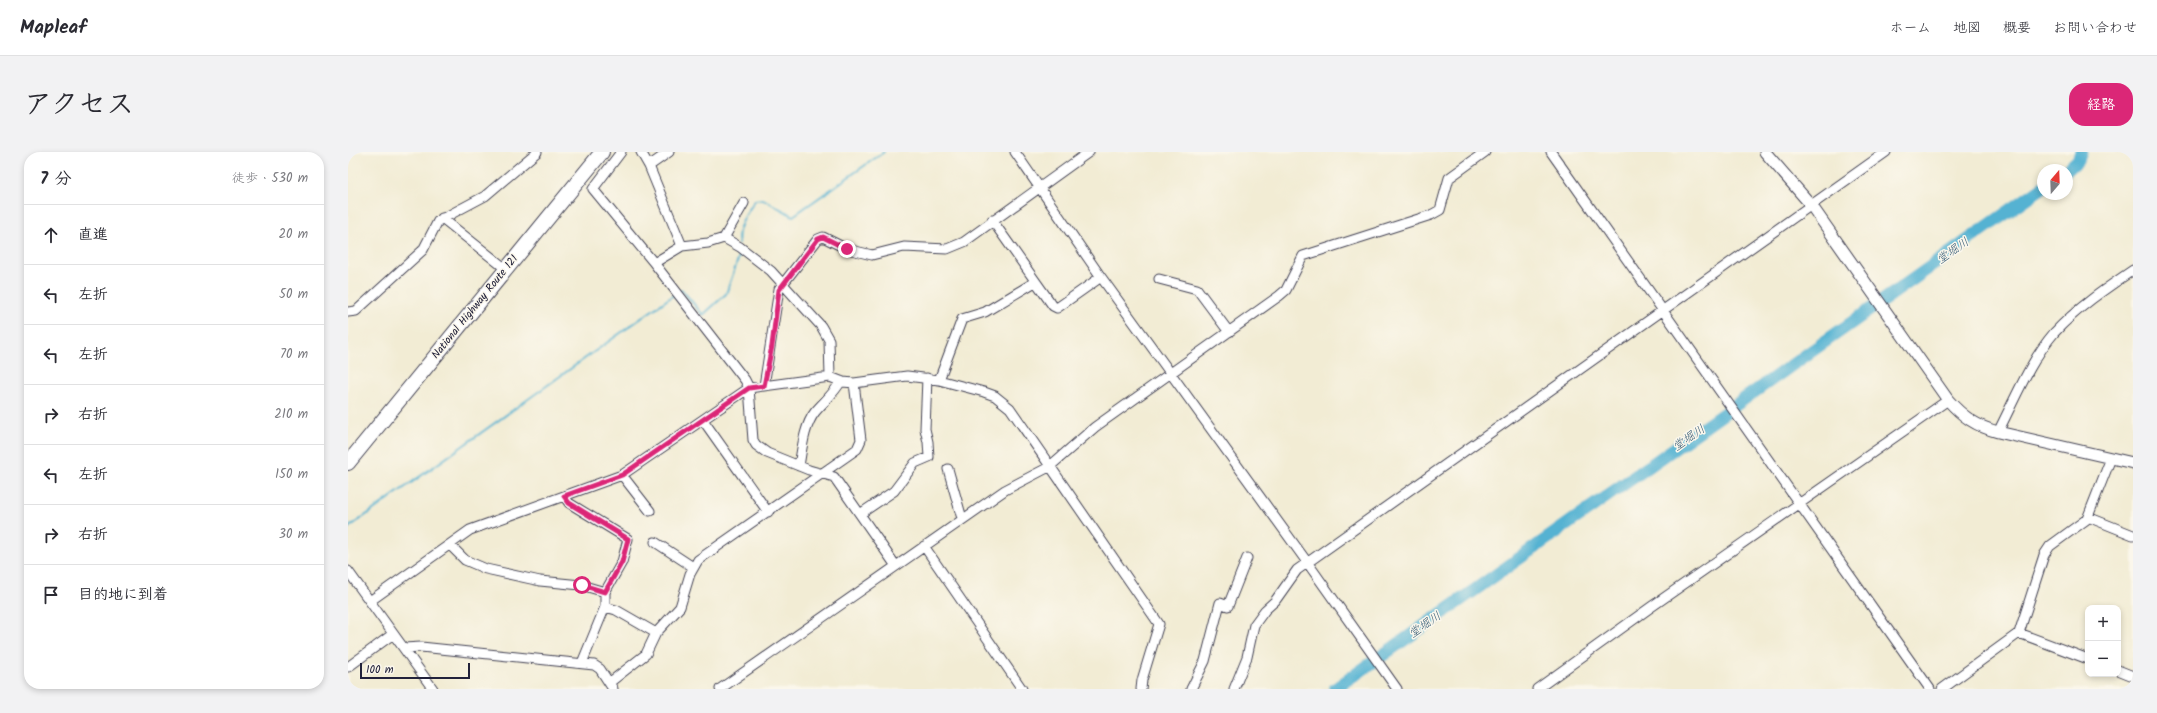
<!DOCTYPE html>
<html lang="ja">
<meta charset="utf-8">
<style>
body{margin:0;font-family:Kalam,"Klee One",sans-serif;background:#f2f2f3;color:#2b2b33}
.controls{position:absolute;right:12px;bottom:12px;display:grid;overflow:hidden;border-radius:8px;box-shadow:0 2px 6px #0003}
.controls button{width:36px;height:36px;display:grid;place-items:center;padding:0;border:0;border-bottom:1px solid #e1e1e2;background:#fff;color:#2b2b33;font:20px sans-serif}
.compass{position:absolute;left:1689px;top:12px;width:36px;height:36px;border-radius:50%;background:#fff;box-shadow:0 2px 6px #0003;rotate:19deg}
.scale{position:absolute;left:12px;bottom:10px;width:110px;box-sizing:border-box;padding-left:4px;border:2px solid #22223b;border-top:0;font-size:11px;line-height:14px;white-space:nowrap;color:#22223b;-webkit-text-stroke:3px #fbf7ec;paint-order:stroke}
.stop{position:absolute;width:12px;height:12px;margin:-9px;border:3px solid #db2777;border-radius:50%;background:#fff}
.stop.end{background:#db2777;border-color:#fff;box-shadow:0 1px 4px #0008}
.list{margin:0;padding:0;list-style:none}
h2{display:flex;justify-content:space-between;align-items:center;height:52px;margin:0;padding:0 16px;font-size:17px}
h2 small{font-size:13px;font-weight:400;color:#7c7c81}
.list li{display:grid;grid-template-columns:26px 1fr auto;gap:12px;align-items:center;box-sizing:border-box;height:60px;padding:0 16px;border-top:1px solid #e1e1e2}
.list b{display:block;font-size:15px;white-space:nowrap}
.list em{font-size:13px;font-style:normal;color:#7c7c81}
.icon{flex:none;width:22px;height:22px;fill:none;stroke:currentColor;stroke-width:2;stroke-linecap:round;stroke-linejoin:round}
.map{position:relative;flex:none;width:1785px;height:537px;overflow:hidden;border-radius:16px}
header{display:flex;align-items:center;gap:24px;box-sizing:border-box;height:56px;padding:0 20px;background:#fff;border-bottom:1px solid #e1e1e2}
header strong{font-size:19px}
nav{display:flex;gap:22px;margin-inline-start:auto;font-size:14px}
.intro{display:flex;align-items:center;justify-content:space-between;box-sizing:border-box;height:96px;padding:0 24px}
h1{margin:0;font-size:28px}
.button{padding:10px 18px;border-radius:16px;background:#db2777;color:#fff;font-size:14px;font-weight:700}
main{display:flex;gap:24px;padding:0 24px}
aside{flex:1;background:#fff;border-radius:16px;box-shadow:0 2px 6px #0003}
.map>svg:first-child{display:block}
</style>
<header>
<strong>Mapleaf</strong>
<nav><a>ホーム</a><a>地図</a><a>概要</a><a>お問い合わせ</a></nav>
</header>
<div class="intro"><h1>アクセス</h1><a class="button">経路</a></div>
<main>
<aside>
<h2>7 分<small>徒歩 · 530 m</small></h2>
<ul class="list">
<li><svg class="icon" aria-label="ahead" viewBox="0 0 24 24"><path d="M12 20V5M6 11l6-6 6 6"/></svg><div><b>直進</b></div><em>20 m</em></li>
<li><svg class="icon" aria-label="left" viewBox="0 0 24 24"><path d="M17 20v-9H6M10 6l-5 5 5 5"/></svg><div><b>左折</b></div><em>50 m</em></li>
<li><svg class="icon" aria-label="left" viewBox="0 0 24 24"><path d="M17 20v-9H6M10 6l-5 5 5 5"/></svg><div><b>左折</b></div><em>70 m</em></li>
<li><svg class="icon" aria-label="right" viewBox="0 0 24 24"><path d="M7 20v-9h11M14 6l5 5-5 5"/></svg><div><b>右折</b></div><em>210 m</em></li>
<li><svg class="icon" aria-label="left" viewBox="0 0 24 24"><path d="M17 20v-9H6M10 6l-5 5 5 5"/></svg><div><b>左折</b></div><em>150 m</em></li>
<li><svg class="icon" aria-label="right" viewBox="0 0 24 24"><path d="M7 20v-9h11M14 6l5 5-5 5"/></svg><div><b>右折</b></div><em>30 m</em></li>
<li><svg class="icon" aria-label="arrive" viewBox="0 0 24 24"><path d="M6 21V4h12l-3 4 3 4H6"/></svg><div><b>目的地に到着</b></div></li>
</ul>
</aside>
<div class="map">
<svg width="1785" height="537" viewBox="0 0 1785 537">
<rect width="100%" height="100%" fill="#fbf7ec"/>
<filter id="ink" filterUnits="userSpaceOnUse"><feTurbulence type="fractalNoise" baseFrequency=".025" numOctaves="2"/><feDisplacementMap in="SourceGraphic" scale="8" xChannelSelector="R" yChannelSelector="G"/><feConvolveMatrix kernelMatrix="1 2 1 2 8 2 1 2 1" color-interpolation-filters="sRGB"/></filter>
<filter id="wash" filterUnits="userSpaceOnUse"><feTurbulence type="fractalNoise" baseFrequency=".012" numOctaves="4" result="noise"/><feDisplacementMap in="SourceGraphic" scale="16" xChannelSelector="R" yChannelSelector="G"/><feGaussianBlur stdDeviation="0.9" result="paint"/><feColorMatrix in="noise" values="0 0 0 0 0 0 0 0 0 0 0 0 0 0 0 0 0 1.4 0 .05"/><feComposite in="paint" operator="in"/></filter>
<g filter="url(#wash)">
<rect width="100%" height="100%" fill="#f2ecd4"/>
<g fill="none" stroke-linecap="round" stroke-linejoin="round">
<path stroke="#54b2d2" stroke-width="2" d="M391,91C387,78 400,59 407,48L415,47L445,64L536,0
M331,140L334,138L355,163L378,142L393,99
M0,376L327,142"/>
<path stroke="#54b2d2" stroke-width="13" d="M1719,18L1730,8L1733,0
M987,537L1695,35"/>
</g>
</g>
<g filter="url(#ink)">
<g fill="none" stroke-linecap="round" stroke-linejoin="round">
<defs>
<path id="minor" d="M273,0L245,37L306,111L397,228L401,236L405,288L408,293L419,301L461,318L486,325L548,414
M293,0L301,14L334,94
M667,0L753,125L959,410L1049,537
M1203,0L1582,537
M301,14L321,0
M94,66L158,117
M644,68L705,154L709,156L753,125
M376,86L396,51
M306,111L334,94L360,91L376,86L392,95L423,119L473,174L481,188L482,225
M811,127L849,137L881,180
M0,160L8,159L75,98L90,69L137,44L189,0
M591,228L614,167L637,160L687,130
M416,234L431,137L470,87L475,85L499,97L524,103L556,95L599,97L616,90L741,0
M355,268L420,360
M1650,280C1667,247 1682,209 1706,181C1729,156 1757,137 1785,118
M451,314C454,297 456,274 467,260C476,249 486,242 493,229
M600,317L613,363L616,366
M274,323L302,359
M216,344L221,351L280,387L274,410L257,440
M512,362L546,339L567,311L581,305L580,290L577,277L579,226
M1740,365L1785,383
M307,390L345,415
M102,393L117,408L138,417L192,429L233,433L257,440V455L234,511
M576,394L674,537
M0,419L85,537
M22,449L122,378L274,323L401,236L482,225L495,230L506,231L559,224L591,228L636,240L647,244L662,256L811,472L794,528L793,537
M257,455L268,458L308,481
M1671,481L1740,507
M56,496L73,495L246,513L252,517L265,537
M0,515L45,482
M1770,518L1785,524
M261,531L298,502L308,481L332,455L342,422L350,408L509,297L513,288L506,231
M372,537L657,338L701,315L747,275L931,144L938,138L955,104L1083,63L1092,58L1101,26L1137,0
M843,537L857,509L872,451L880,454L899,406
M886,537L899,505L906,473L917,458L927,449L949,418L1538,0
M1189,537L1303,455L1600,248
M1594,537L1671,481L1696,403L1702,394L1739,367L1763,306"/>
<path id="tertiary" d="M1417,0L1463,53L1600,248C1615,265 1628,274 1650,280L1785,311"/>
<path id="trunk" d="M0,311L254,0"/>
</defs>
<use href="#minor" stroke="#414052" stroke-width="11"/>
<use href="#tertiary" stroke="#414052" stroke-width="13"/>
<use href="#trunk" stroke="#414052" stroke-width="16"/>
<use href="#minor" stroke="#fff" stroke-width="9"/>
<use href="#tertiary" stroke="#fff" stroke-width="11"/>
<use href="#trunk" stroke="#fff" stroke-width="14"/>
</g>
</g>
<g fill="none" stroke-linecap="round" stroke-linejoin="round" filter="url(#ink)">
<path stroke="#db2777" stroke-width="5" d="M234,433L257,440L274,410L280,387L221,351L216,344L274,323L401,236L416,234L424,194L431,138L470,87L475,85L499,97"/>
</g>
<g text-anchor="middle" dominant-baseline="central" stroke-width="3" stroke-linejoin="round" paint-order="stroke">
<g font-size="11" fill="#22223b" stroke="#fbf7ec">
<text transform="translate(127 155) rotate(-51)">National Highway Route 121</text>
</g>
<g font-size="12" font-style="italic" fill="#365c77" stroke="#fbf7ec">
<text transform="translate(1605 99) rotate(-35)">堂堀川</text>
<text transform="translate(1341 286) rotate(-35)">堂堀川</text>
<text transform="translate(1077 473) rotate(-35)">堂堀川</text>
</g>
</g>
</svg>
<div class="controls">
<button>+</button>
<button>−</button>
</div>
<svg class="compass" viewBox="-18 -18 36 36"><path d="M0-13l5 13h-10z" fill="#e53935"/><path d="M0 13l5-13h-10z" fill="#7c7c81"/></svg>
<div class="scale">100 m</div>
<div class="stop" style="left:234px;top:433px"></div>
<div class="stop end" style="left:499px;top:97px"></div>
</div>
</main>
